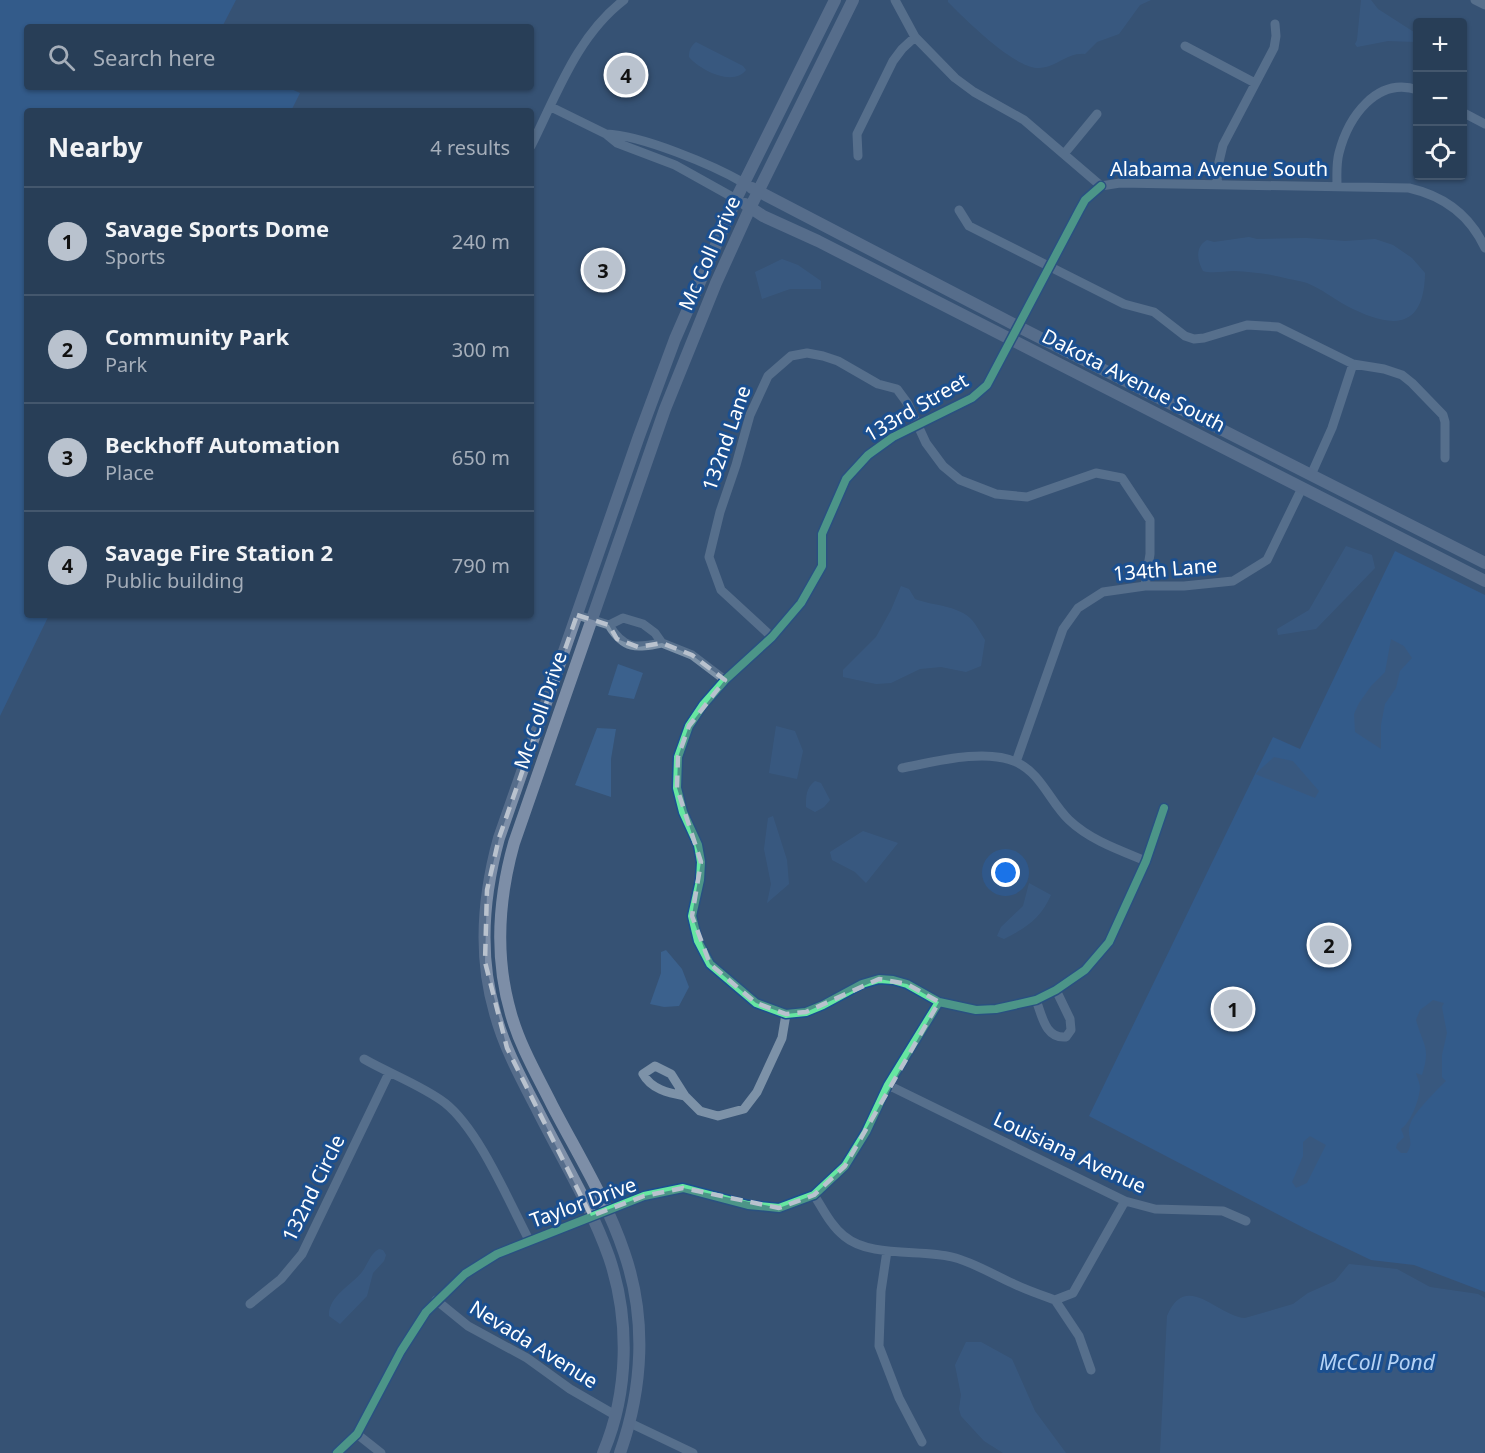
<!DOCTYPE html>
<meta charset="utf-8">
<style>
body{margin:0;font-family:"Noto Sans",sans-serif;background:#30455d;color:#f1f3f6}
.controls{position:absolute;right:18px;top:18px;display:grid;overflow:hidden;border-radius:6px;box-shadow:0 2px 4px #0004}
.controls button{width:54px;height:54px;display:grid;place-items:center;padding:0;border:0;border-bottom:2px solid #44576d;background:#283e57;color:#f1f3f6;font:30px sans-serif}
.you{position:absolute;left:1006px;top:873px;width:21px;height:21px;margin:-15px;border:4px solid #fff;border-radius:50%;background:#1a73e8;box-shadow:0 0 0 9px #1a73e833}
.badge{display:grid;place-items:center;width:39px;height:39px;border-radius:50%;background:#b9c2ce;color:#111;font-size:20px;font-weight:700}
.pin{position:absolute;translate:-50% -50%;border:3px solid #fff;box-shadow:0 2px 6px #0006}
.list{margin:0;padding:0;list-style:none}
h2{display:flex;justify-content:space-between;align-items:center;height:78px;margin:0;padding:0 24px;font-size:26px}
h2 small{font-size:20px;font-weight:400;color:#a5aeba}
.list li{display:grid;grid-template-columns:39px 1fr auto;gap:18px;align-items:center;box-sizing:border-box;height:108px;padding:0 24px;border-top:2px solid #44576d}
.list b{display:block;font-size:22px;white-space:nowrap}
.list p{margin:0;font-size:20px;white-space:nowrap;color:#a5aeba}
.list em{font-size:20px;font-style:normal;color:#a5aeba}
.icon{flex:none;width:33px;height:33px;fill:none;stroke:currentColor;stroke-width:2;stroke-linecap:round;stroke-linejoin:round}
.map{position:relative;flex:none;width:1485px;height:1453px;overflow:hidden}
.search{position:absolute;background:#283e57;box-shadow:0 2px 4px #0004;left:24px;top:24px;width:510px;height:66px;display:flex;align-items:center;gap:15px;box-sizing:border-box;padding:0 21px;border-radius:6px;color:#a5aeba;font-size:22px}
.panel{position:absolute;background:#283e57;box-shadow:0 2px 4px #0004;left:24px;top:108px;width:510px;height:510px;border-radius:6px}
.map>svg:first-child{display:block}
</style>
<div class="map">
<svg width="1485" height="1453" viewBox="0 0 1485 1453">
<rect width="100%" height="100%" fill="#365274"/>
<path fill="#2f66a5" d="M0,0H236L222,27H27V87H287L300,93L291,111H27V615H49L0,716Z
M1395,551L1485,595V1292L1414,1265L1371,1260L1306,1229L1089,1116L1273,737L1300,749Z"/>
<path fill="#3b618d" d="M948,0H1151L1140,5L1119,34L1097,42L1085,54C1067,52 1055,69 1037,68C1012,66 966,20 948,2Z
M1361,0H1371L1378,9L1417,34V42L1388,41L1357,47L1355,44L1357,40Z
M696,42L743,66L746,70C733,87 700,70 689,57C689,50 691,46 696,42Z
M1249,237L1257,239L1306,238L1345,241L1375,239L1393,245L1412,258L1425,273C1424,332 1390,328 1347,306C1334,299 1322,289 1307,283C1301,281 1295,280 1289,279C1272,274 1252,272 1234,271C1223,271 1213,274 1203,271C1197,260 1195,247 1207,240L1214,242Z
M782,259L798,265L821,281V289H790L762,299L755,272Z
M1346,546L1372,555L1375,568L1316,629L1278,635L1277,629L1309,610Z
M901,586L909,589L915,599C933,606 958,605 972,620C977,626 981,634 985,640L981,666L966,672L941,667L920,669L891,683L876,684L843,677V670L876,637L891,610Z
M1391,639L1404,646L1412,658L1400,671L1396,688L1385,704L1381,725V749L1355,732L1354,714L1359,703L1371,686L1385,672Z
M618,664L643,673L634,699L608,695Z
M776,726L795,731L803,751L797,779L769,773Z
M597,728L616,729L611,759V797L575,785Z
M1274,757L1293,761L1319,791L1315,798L1255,774Z
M815,781L821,783L830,800L824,807L815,812L806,807C806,796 806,788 815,781Z
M773,816L787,860L789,884L767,903L771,884L764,849L768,818Z
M863,831L898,843L866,883L855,872L832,860L830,852Z
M1029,883L1051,895C1041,918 1026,928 1004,939L997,936L1001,927L1023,906Z
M666,950L682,969L689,987L679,1006L664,1007L650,1004L661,973V952Z
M1433,1000L1444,1003L1442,1007L1447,1033L1442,1055V1077L1446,1081C1437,1090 1413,1113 1410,1125C1406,1136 1415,1141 1407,1153H1401L1396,1148L1397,1144L1404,1137L1401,1129C1411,1122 1419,1100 1420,1088C1420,1083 1417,1078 1416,1073L1422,1075C1431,1046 1423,1046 1416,1020L1420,1010Z
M1310,1136L1326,1145L1307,1183L1296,1188L1292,1182L1303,1156V1142Z
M379,1249L383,1250L386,1255L384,1261L373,1273L367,1296L340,1324L329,1316C328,1296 352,1285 362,1272C368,1264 370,1254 379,1249Z
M1349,1264L1397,1269L1430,1287L1478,1294L1485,1298V1451L1483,1453H1160L1167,1316C1186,1270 1217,1316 1245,1318L1293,1304L1308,1293L1335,1281Z
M966,1342H981L1012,1359L1035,1411L1066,1453H1003L984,1441L961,1416L959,1409L961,1395L955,1365Z"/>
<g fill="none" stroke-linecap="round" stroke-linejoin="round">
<path stroke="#7d92a8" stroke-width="9" d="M895,0L915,37L955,78L974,92L1024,120L1101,186L1120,183L1409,188C1444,196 1470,215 1485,248
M1475,0L1485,5
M1185,46L1255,83
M551,107L606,134L617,143L675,165L736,199
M1462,112L1485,124
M606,134C641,135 713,165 744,183
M531,146C557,94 577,36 624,0
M1064,154L1097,114
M858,156L857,134L893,61L902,49L915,37
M1217,183L1218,166L1223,145L1274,48L1276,36L1275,24
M1101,186L1085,200L1080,209L987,385L972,398L893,437L868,455L846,479L822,534V566L801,603L772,637L725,680L703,705L689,726L678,757L677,788L683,812L698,845L701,862L700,880L692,916L698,941L710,964L756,1003L786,1014L806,1012L823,1005L862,984L879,979L893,980L907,984L939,1002L976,1010L996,1009L1036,1000L1056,990L1085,970L1109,942L1146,861L1164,808
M1337,186C1337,175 1336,164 1339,153C1348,118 1376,76 1418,90
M959,210L969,226L1124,304L1154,312L1185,336L1194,339L1204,338L1247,325L1278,327L1353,364L1384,369L1402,375L1412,383L1443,415L1445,422V458
M1311,475L1332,428L1353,364
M577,615L609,625
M772,637L721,590L709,557L720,512L736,465L750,415L768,376L791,356L807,353L823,356L838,361L878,384L897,389L908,404L926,443L943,466L960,480L996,494L1027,497L1096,473L1122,478L1150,520V554L1145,586
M662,643C636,648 624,650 609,625L623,618L643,624L655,633L662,643L692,655L725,680
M1016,762L1063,629L1078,608L1103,592L1145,586H1184L1233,581L1267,560L1302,488
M902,768C934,762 985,748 1016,762C1041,773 1050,802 1069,820C1090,840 1119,850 1146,861
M1036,1000C1042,1015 1045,1039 1066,1037L1071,1030L1070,1019L1056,990
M364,1059C390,1074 421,1085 445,1103C479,1130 508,1200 529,1240
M888,1085L1125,1201L1155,1209L1223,1211L1246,1221
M685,1096C668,1093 651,1089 643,1074L655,1066L671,1074L685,1096L700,1111L718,1116L744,1109L757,1092L782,1038L786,1014
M814,1195C823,1209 831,1226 844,1236C870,1258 920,1249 952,1257C973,1262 992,1274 1012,1283C1026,1290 1041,1295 1055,1300L1073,1293L1125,1201
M887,1251L881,1291L879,1346L899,1398L922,1442
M436,1300L468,1326L527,1358L570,1389L615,1415
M1055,1300L1079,1336L1091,1370
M250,1304L281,1279L302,1254L389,1073
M630,1423L693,1453
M357,1434L381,1453
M337,1453L357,1434L401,1351L426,1312L465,1274L497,1254L644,1196L683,1188L748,1205L779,1208L814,1195L845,1166L866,1132L888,1085L939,1002"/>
<path stroke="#7d8ea7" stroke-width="12" d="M752,188L1017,326L1485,563
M745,204L763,216L818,241L1485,581
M603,1453C629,1392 630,1319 609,1257C591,1206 561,1157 537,1109C521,1078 504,1047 495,1013C478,955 483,896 499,838L639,436L675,339L736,199L835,0
M620,1453C643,1388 647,1318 624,1252C607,1201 577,1153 552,1105C537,1075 520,1046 511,1014C494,956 498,900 514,843L665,409L716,283L750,208L853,0"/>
<defs>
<path id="cycleway" d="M1101,186L1085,200L1080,209L987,385L972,398L893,437L868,455L846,479L822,534V566L801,603L772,637L725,680L703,705L689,726L678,757L677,788L683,812L698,845L701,862L700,880L692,916L698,941L710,964L756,1003L786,1014L806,1012L823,1005L862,984L879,979L893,980L907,984L939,1002L976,1010L996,1009L1036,1000L1056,990L1085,970L1109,942L1146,861L1164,808
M337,1453L357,1434L401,1351L426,1312L465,1274L497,1254L644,1196L683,1188L748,1205L779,1208L814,1195L845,1166L866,1132L888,1085L939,1002"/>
</defs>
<use href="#cycleway" stroke="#1b4f8f" stroke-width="11"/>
<use href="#cycleway" stroke="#66e7a1" stroke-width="8"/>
</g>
<path d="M0 0H1485V1453H0ZM577,615L609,625L617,639L638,647L662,643L692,655L725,680L689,726L678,757L677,788L701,862L692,916L710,964L756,1003L786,1014L806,1012L879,979L907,984L939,1002L845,1166L814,1195L779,1208L683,1188L644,1196L591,1216L507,1048L485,962L487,890L499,838Z" fill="#365274" fill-opacity=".55" fill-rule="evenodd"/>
<path fill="none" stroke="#b9c2ce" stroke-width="4.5" stroke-dasharray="12 8" stroke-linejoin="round" d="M577,615L609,625L617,639L638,647L662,643L692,655L725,680L689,726L678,757L677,788L701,862L692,916L710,964L756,1003L786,1014L806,1012L879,979L907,984L939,1002L845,1166L814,1195L779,1208L683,1188L644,1196L591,1216L507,1048L485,962L487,890L499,838Z"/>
<g text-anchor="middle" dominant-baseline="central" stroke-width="6" stroke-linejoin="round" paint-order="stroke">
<g font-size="20" fill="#fff" stroke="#1b4f8f">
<text x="1219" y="168">Alabama Avenue South</text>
<text transform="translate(709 253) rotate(-66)">Mc Coll Drive</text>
<text transform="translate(1134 380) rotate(27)">Dakota Avenue South</text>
<text transform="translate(916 407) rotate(-30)">133rd Street</text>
<text transform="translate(726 438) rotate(-71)">132nd Lane</text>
<text transform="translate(1165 569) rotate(-5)">134th Lane</text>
<text transform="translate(540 710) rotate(-71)">Mc Coll Drive</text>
<text transform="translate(1070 1152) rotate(25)">Louisiana Avenue</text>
<text transform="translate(313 1188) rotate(-64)">132nd Circle</text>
<text transform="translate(583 1202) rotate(-20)">Taylor Drive</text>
<text transform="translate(534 1344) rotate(32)">Nevada Avenue</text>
</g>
<g font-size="21" font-style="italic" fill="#b5d3f5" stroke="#1b4f8f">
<text x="1377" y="1362">McColl Pond</text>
</g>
</g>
</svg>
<div class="controls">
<button>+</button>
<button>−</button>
<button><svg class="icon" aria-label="locate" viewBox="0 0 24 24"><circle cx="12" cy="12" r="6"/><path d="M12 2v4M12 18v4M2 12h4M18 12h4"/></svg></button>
</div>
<div class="you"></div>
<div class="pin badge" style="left:1233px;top:1009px">1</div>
<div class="pin badge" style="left:1329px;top:945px">2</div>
<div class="pin badge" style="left:603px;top:270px">3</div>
<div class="pin badge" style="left:626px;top:75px">4</div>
<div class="search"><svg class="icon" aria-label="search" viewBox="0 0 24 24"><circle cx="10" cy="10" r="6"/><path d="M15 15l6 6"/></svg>Search here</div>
<section class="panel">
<h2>Nearby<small>4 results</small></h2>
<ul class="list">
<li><span class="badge">1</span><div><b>Savage Sports Dome</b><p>Sports</p></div><em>240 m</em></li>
<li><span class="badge">2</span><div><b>Community Park</b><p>Park</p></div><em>300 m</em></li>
<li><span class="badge">3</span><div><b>Beckhoff Automation</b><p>Place</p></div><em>650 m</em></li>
<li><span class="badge">4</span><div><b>Savage Fire Station 2</b><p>Public building</p></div><em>790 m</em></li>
</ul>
</section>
</div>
